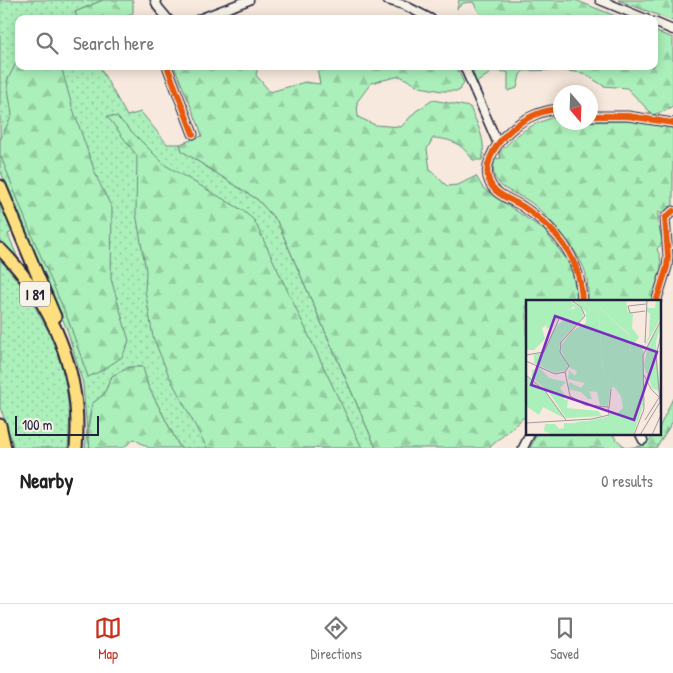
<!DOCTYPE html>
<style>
body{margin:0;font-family:"Patrick Hand",sans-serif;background:#f2f2f2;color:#222}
.compass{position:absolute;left:553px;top:85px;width:45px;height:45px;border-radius:50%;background:#fff;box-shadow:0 2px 12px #0003;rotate:161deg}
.scale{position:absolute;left:15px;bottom:12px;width:84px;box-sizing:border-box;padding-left:5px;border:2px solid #22223b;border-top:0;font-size:14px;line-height:18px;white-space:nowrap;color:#22223b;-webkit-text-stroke:4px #f7f3e8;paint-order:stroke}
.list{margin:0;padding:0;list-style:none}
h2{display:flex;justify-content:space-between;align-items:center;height:65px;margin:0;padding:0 20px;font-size:21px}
h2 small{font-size:16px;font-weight:400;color:#767676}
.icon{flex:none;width:28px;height:28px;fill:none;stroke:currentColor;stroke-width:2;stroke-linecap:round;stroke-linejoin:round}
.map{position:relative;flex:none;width:673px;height:448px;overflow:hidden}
.search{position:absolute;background:#fff;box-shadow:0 2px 12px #0003;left:15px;right:15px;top:15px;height:55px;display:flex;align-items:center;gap:12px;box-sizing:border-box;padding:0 18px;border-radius:10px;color:#767676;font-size:19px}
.sheet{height:155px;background:#fff}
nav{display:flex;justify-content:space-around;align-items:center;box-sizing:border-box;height:70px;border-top:1px solid #e0e0e0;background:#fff;font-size:14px;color:#767676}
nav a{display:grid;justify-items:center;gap:2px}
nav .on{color:#c8321e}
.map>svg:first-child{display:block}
</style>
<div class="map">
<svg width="673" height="448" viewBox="0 0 673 448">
<defs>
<pattern id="grass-dots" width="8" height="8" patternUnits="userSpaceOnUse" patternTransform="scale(1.25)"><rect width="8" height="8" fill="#abefba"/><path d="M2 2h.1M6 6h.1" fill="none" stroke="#93cda1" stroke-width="1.8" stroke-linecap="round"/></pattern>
<pattern id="forest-firs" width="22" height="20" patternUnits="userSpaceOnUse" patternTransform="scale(1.25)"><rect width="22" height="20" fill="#abefba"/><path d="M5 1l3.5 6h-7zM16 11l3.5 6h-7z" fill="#93cda1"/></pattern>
</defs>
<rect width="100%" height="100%" fill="#f8e9de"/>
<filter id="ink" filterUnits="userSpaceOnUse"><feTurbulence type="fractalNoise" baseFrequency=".02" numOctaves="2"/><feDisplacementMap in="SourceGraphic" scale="10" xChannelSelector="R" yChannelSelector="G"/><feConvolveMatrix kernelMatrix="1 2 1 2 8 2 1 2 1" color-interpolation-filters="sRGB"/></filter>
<g filter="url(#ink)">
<path fill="url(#grass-dots)" stroke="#66887a" d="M0,0H103L75,12L78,19H19V66H99L127,116L141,112L167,144H180L182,151L258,200L277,221L376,448H180L148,386L142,367H130L112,376L104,394L92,404L87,431L90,448H85L87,431L83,384L68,332L0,170Z
M0,198L21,245L12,232L8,234L21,266L0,242Z
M0,259L27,293L52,337L65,377L70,418L68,448H14L5,420L0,408Z"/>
<path fill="url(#forest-firs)" stroke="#66887a" d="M103,0H130L133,1V13L122,19H78L75,12Z
M459,0H575L623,19H483L473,2L463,3L457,9Z
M618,0H673V21Z
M654,31L673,38V105L669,109L653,115L627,88L604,86L583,73L559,70L523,71L520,75L517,88L508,91V72L493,71L476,83L473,73L476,66H654Z
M19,57V66H61L72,106L97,178L112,208L111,279L129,341L122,357L101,371L88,377L69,322L28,226L0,154V140L12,115L7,81Z
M174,66H258L256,75L270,92L305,82L320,84L317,68L315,66H456L464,83L459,91H442L420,87L400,76L371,83L357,102L358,117L375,125L401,127L416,111L433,100L470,107C477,124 487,141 482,160H473C462,144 452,139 433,138L427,149L430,170L447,186L458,185L476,176L483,188L544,230L571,265L578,302H527V414L523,418L489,448H376L277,221L258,200L182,151L180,144L202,136L199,126Z
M107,116L117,117L165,165L242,210L254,220L362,448H207L169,376L153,337L145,290L146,271L136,213L137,156Z
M554,117L560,118V122L634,121L673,128V208L658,213V224L663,242L657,249C666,267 658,284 652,302H588C588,289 588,275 582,264C574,246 545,212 530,202C519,194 505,192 497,181C492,175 494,166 494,159L501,158L499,153C518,133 527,126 554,117Z
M130,367H143L148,386L180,448H149L134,439L123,448H90L88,430L92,404L104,394L112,376Z
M673,398V421L656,448H530L537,434H614V437L626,448L642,446L656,434H659V428Z"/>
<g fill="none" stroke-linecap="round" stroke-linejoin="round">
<defs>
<path id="minor" d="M155,0L158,7L168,19
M387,0L404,5L431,19
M600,0L646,19
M199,19L249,0
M654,22L673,30
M167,66L193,134
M464,66L498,144
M560,110C545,108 523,119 512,129C495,143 476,172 496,191C504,198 514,201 522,206C558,230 581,258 582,302
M590,116H628L673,123
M656,302L667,267L668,256L665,218L673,211
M640,434L643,440
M523,448L530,434"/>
<path id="highway" d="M0,186L55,317
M0,249C52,301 83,374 76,448
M0,425L5,448"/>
</defs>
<use href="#minor" stroke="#22223b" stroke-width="11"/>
<use href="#highway" stroke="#22223b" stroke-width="15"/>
<use href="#minor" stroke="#f7f3e8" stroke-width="8"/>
<use href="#highway" stroke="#fedf80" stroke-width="11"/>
<defs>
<path id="cycleway" d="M167,66L193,134
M560,110C545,108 523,119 512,129C495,143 476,172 496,191C504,198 514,201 522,206C558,230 581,258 582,302
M590,116H628L673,123
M656,302L667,267L668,256L665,218L673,211"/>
</defs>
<use href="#cycleway" stroke="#f7f3e8" stroke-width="9"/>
<use href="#cycleway" stroke="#e8590c" stroke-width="6"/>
</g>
</g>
<g text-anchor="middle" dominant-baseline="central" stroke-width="4" stroke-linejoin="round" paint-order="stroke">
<rect fill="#f7f3e8" stroke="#62616f" stroke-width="1" x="20" y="281.5" width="30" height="25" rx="4"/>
<g font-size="15" font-weight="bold" fill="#22223b">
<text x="35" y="294">I 81</text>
</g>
</g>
<g transform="translate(526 300)">
<rect width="135" height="135" fill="#f8e9de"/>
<path d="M0,0H42L50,5L16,28L19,39L8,50H0ZM56,0H65L103,35L105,56L117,50L123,36L124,13L120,12L121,8H129L130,0H135V17L117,50V106L107,135H62L63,125L43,124L57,121L86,124L82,117L85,113L88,111L89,115L97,108L95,96L77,72L73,16ZM135,22L130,43L134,92L126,88L118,66L122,45Z" fill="#abefba"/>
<path d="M43,0L56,9L58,17L36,39L33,49L42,66L40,70L29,73L8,63V55L1,56L16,53L31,25L37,21L33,18L21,29L20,26L38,10L48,9L49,4ZM48,0H56L73,16L77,72L88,87L84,89L82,106L74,105L71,92L63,91L66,99H62L55,92L42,89L43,82L55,88L59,83L42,79L43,70L49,76L51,71L44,68L35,50L36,44L46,31L60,23V12ZM65,0H100L102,12L107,14L106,28L113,37L108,44L118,45L115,54L105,57L103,34ZM75,15L99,38L102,61L95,89L98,97L81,73ZM114,58L116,98L101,115L102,82L106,61ZM14,68L23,78L40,82L34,88L39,95L38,100L42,99L41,108L72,111L76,116L40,118L22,91L6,78V70ZM0,76L20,93L38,118L17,107L13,115L0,106ZM85,116L88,122L86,124L57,122ZM38,123L63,124L62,135H28L18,131L19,124H29L33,129L38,128ZM68,124L92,126L98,133L65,135Z" fill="#abefba"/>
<path fill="none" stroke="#a2999d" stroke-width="1" d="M119,11L104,13L102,6L120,4M119,43L121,0M0,55L18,52L33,19M0,61L29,74L39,72M39,72L43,66L34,52L35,42L59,16L55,7L45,0M0,75L19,91L40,120M118,75L125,89L135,99M83,108L85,89M119,120L134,96M0,123L66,119L83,115L82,107L59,105L44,96L39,72M108,135L118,109L117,55L135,20M114,135L134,102L130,56L135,35M126,135L134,117"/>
<path fill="#7b2cbf" fill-opacity="0.15" stroke="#7b2cbf" stroke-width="2.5" d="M29,16L131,52L108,120L5,85Z"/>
<rect width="135" height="135" fill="none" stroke="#22223b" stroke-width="2.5"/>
</g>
</svg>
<svg class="compass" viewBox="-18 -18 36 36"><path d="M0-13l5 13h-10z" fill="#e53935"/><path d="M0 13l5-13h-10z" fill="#767676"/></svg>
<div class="scale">100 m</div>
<div class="search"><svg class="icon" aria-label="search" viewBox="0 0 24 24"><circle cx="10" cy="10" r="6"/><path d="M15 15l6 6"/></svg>Search here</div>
</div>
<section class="sheet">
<h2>Nearby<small>0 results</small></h2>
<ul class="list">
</ul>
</section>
<nav>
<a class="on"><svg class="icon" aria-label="map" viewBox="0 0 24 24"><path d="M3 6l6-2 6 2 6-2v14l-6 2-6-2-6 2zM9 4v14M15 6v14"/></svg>Map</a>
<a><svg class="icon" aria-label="directions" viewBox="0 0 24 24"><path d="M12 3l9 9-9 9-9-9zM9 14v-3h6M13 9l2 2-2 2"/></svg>Directions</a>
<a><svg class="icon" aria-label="saved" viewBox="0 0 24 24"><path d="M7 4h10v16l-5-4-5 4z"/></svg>Saved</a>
</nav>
